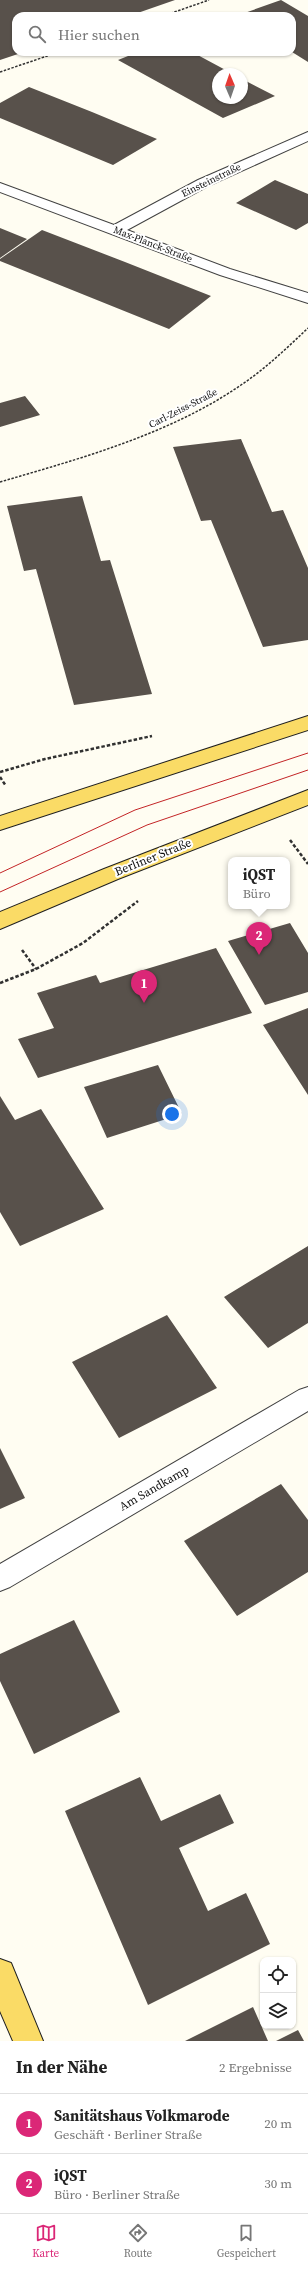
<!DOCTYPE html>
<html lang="de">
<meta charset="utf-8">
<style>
body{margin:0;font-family:"Source Serif 4",serif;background:#f6f6f6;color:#222}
.controls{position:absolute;right:12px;bottom:12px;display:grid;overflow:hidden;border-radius:8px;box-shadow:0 1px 3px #0004}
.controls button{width:36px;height:36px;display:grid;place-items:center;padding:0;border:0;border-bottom:1px solid #e0e0e0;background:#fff;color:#222;font:20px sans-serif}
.compass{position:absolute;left:212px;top:68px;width:36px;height:36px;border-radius:50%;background:#fff;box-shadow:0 1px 3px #0004;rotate:358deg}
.you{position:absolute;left:172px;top:1114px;width:14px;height:14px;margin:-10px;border:3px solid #fff;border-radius:50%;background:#1a73e8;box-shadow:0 0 0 6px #1a73e833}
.badge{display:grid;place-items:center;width:26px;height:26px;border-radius:50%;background:#db2777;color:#fff;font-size:13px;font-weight:700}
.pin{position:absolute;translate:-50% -33px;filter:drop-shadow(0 1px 2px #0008)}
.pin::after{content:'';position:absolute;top:21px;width:14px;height:12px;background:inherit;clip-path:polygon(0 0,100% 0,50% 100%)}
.popup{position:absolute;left:228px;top:857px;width:62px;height:52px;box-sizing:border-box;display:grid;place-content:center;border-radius:8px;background:#fff;filter:drop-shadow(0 1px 3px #0005);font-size:13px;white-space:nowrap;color:#767676}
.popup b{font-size:15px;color:#222}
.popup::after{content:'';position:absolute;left:50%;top:100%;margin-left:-8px;border:8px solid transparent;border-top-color:#fff}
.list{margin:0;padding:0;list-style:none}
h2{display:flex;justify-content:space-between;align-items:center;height:52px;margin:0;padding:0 16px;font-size:17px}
h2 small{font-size:13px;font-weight:400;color:#767676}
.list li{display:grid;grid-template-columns:26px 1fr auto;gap:12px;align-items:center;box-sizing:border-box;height:60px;padding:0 16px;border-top:1px solid #e0e0e0}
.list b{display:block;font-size:15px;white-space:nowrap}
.list p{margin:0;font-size:13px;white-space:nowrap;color:#767676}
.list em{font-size:13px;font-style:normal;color:#767676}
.icon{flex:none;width:22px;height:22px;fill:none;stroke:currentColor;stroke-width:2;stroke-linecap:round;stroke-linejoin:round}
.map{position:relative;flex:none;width:308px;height:2041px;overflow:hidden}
.search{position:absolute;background:#fff;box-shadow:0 1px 3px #0004;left:12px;right:12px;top:12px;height:44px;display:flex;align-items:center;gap:10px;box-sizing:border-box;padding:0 14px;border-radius:12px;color:#767676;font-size:15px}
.sheet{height:172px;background:#fff}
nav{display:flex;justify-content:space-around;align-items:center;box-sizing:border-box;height:56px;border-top:1px solid #e0e0e0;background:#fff;font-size:11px;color:#767676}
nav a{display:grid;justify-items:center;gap:2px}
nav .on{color:#db2777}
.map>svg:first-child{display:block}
</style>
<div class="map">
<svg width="308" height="2041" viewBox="0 0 308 2041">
<rect width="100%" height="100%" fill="#fffdf2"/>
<path fill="#58514b" d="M0,0H175L129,16H16V52H24L0,60Z
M281,0L308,16V62L292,52V16H236Z
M138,52H192L233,74H218V98H242V79L275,96L223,118L118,60Z
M29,87L92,112L157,139L113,165L0,118V103Z
M275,180L308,194V223L296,230L236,203Z
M0,228L27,239L0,258Z
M42,230L125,262L211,296L169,329L0,261V259Z
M25,396L40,415L0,427V403Z
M241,439L272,512L283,510L308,568V640L263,647L211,520L201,521L173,447Z
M82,496L101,561L110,560L152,694L74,705L36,569L24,571L7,506Z
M290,923L308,953V992L265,1005L228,941Z
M216,948L252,1013L38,1078L18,1039L54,1028L37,993L96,975L100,983Z
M308,1008V1095L263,1025Z
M158,1065L182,1114L107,1138L84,1087Z
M0,1096L15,1120L41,1109L104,1209L20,1246L0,1212Z
M308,1246V1323L268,1348L224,1297Z
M167,1315L217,1388L119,1438L72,1362Z
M0,1448L25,1498L0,1509Z
M281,1484L308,1520V1572L237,1616L184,1541Z
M74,1620L120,1712L34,1754L0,1681V1654Z
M140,1777L161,1821L220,1794L234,1823L179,1848L208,1911L246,1893L270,1944L148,2005L65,1811Z
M253,2007L268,2041H185Z
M298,2030L304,2041H276Z"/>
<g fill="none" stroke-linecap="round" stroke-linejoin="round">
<defs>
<path id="minor" d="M308,132V141L208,186L127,230L230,269L308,293V303L220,275L0,192V183L114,225L198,180Z
M308,1387V1411L10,1587L0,1591V1564L299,1390Z"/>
<path id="major" d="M308,716V730L0,830V816Z
M308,790V805L118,879L0,929V912L104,869Z
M0,1959L11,1963L43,2041H13L0,2011Z"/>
</defs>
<use href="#minor" stroke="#424242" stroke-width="2"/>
<use href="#major" stroke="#202020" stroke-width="2"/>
<path stroke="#313131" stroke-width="1.5" stroke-dasharray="2.5 1.5" stroke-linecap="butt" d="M163,16L209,0
M0,72L59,52
M0,482C82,458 170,434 241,385C265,369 287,348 308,328"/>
<path stroke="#313131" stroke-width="2.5" stroke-dasharray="3.5 2" stroke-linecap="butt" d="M0,772L45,759L152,736
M0,777L6,786
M290,840L308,864
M22,950L36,969
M0,983L36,969L83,943L138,901"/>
<use href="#minor" fill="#fff" fill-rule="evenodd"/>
<use href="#major" fill="#fadb66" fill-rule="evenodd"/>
<path stroke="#c32426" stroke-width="1" d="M0,873L135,810L308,753
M0,892L147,825L308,770"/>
</g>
<g text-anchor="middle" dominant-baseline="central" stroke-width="4" stroke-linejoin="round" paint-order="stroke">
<g font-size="10" fill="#0f0f0f" stroke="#fff">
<text transform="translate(211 180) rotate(-26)">Einsteinstraße</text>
<text transform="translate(153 244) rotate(21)">Max-Planck-Straße</text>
<text transform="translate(183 408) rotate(-27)">Carl-Zeiss-Straße</text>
</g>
<g font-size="12" fill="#0f0f0f" stroke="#fff">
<text transform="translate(153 857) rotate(-22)">Berliner Straße</text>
<text transform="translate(154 1488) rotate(-30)">Am Sandkamp</text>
</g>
</g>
</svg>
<div class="controls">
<button><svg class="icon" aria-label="locate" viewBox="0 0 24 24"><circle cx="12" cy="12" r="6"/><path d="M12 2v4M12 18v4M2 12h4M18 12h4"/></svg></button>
<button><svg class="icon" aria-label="layers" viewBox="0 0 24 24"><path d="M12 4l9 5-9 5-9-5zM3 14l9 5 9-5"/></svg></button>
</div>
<svg class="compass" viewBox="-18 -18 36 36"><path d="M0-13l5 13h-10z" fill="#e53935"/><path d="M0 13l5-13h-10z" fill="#767676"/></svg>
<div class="you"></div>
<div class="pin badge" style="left:144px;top:1003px">1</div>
<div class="pin badge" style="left:259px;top:955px">2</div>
<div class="popup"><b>iQST</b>Büro</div>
<div class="search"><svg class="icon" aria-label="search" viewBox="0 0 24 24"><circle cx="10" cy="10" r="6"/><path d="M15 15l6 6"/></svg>Hier suchen</div>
</div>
<section class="sheet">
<h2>In der Nähe<small>2 Ergebnisse</small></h2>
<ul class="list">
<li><span class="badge">1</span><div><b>Sanitätshaus Volkmarode</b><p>Geschäft · Berliner Straße</p></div><em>20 m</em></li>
<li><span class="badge">2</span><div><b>iQST</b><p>Büro · Berliner Straße</p></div><em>30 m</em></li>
</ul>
</section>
<nav>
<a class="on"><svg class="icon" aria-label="map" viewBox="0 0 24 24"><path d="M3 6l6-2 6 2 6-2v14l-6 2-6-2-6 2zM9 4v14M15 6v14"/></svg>Karte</a>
<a><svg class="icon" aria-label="directions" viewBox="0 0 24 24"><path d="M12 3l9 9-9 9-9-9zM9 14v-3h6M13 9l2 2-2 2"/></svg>Route</a>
<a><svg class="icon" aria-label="saved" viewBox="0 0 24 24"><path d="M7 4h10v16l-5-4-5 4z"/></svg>Gespeichert</a>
</nav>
